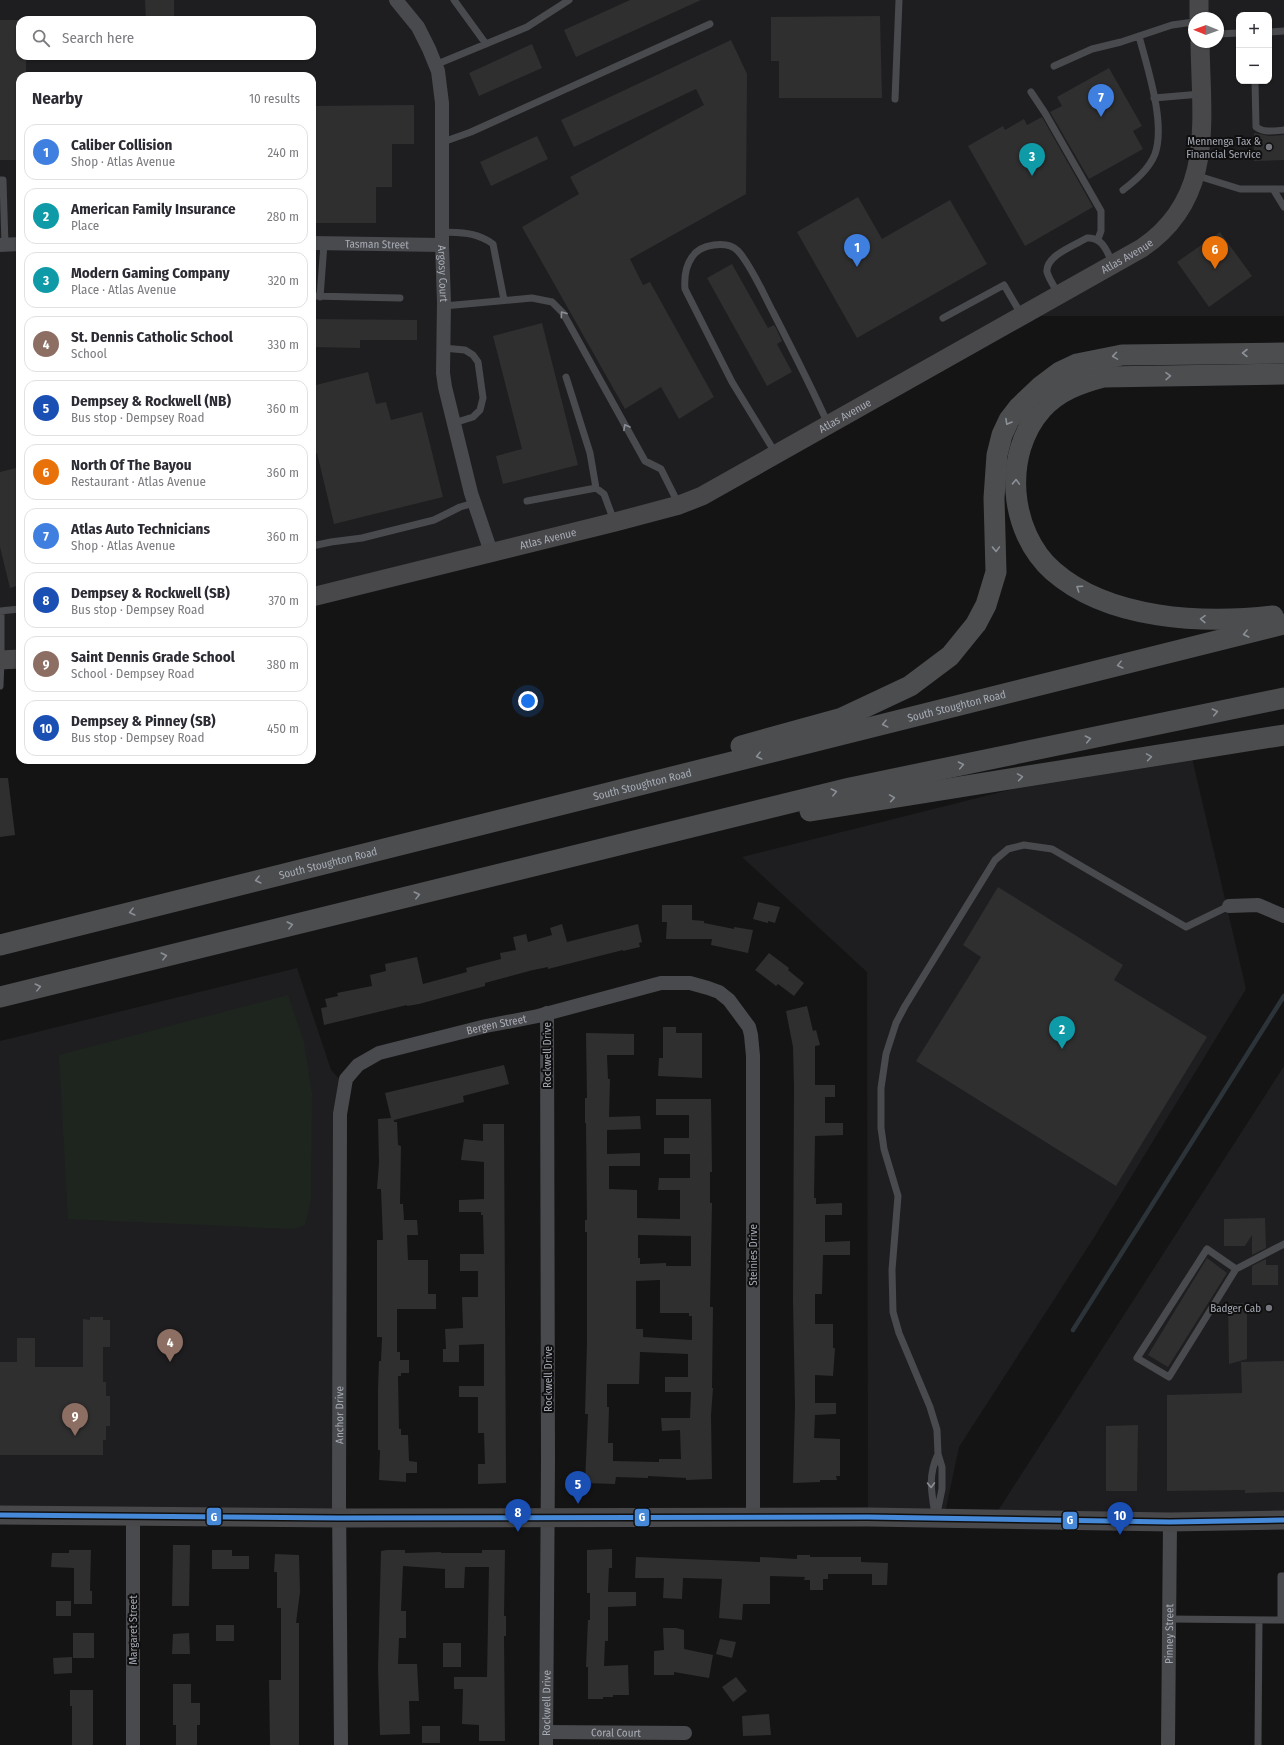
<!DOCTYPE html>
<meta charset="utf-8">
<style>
body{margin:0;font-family:"Fira Sans Condensed",sans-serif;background:#f7f7f7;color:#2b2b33}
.controls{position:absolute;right:12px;top:12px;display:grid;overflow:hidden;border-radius:8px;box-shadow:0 1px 3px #0004}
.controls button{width:36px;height:36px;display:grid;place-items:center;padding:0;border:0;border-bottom:1px solid #e1e1e2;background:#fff;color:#2b2b33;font:20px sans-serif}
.compass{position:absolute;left:1188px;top:12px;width:36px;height:36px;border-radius:50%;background:#fff;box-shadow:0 1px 3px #0004;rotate:271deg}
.you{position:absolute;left:528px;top:701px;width:14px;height:14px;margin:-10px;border:3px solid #fff;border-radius:50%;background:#1a73e8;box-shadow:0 0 0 6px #1a73e833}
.badge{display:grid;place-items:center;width:26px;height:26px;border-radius:50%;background:#d93025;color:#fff;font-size:13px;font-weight:700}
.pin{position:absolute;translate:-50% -33px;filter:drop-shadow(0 1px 2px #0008)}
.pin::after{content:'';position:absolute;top:21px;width:14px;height:12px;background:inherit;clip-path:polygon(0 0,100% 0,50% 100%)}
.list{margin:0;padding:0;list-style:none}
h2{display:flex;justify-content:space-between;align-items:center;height:52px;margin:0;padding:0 16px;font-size:17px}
h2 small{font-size:13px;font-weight:400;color:#7c7c81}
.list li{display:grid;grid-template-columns:26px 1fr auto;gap:12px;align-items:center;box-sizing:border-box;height:56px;margin:0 8px 8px;padding:0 8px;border:1px solid #e1e1e2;border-radius:12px}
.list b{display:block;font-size:15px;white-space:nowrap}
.list p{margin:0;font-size:13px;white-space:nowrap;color:#7c7c81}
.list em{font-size:13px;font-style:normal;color:#7c7c81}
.icon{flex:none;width:22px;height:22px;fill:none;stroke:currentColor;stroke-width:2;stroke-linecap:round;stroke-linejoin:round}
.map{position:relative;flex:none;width:1284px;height:1745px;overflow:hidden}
.search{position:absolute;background:#fff;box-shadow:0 1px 3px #0004;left:16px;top:16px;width:300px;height:44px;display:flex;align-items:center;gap:10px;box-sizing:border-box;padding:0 14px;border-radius:12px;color:#7c7c81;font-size:15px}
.panel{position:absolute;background:#fff;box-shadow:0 1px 3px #0004;left:16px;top:72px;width:300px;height:692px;border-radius:12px}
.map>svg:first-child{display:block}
</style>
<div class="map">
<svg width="1284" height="1745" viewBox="0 0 1284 1745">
<rect width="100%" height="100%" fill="#141415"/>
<path fill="#1e1e20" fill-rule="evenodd" d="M0,0H1284V316H1022L702,496L312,597V76H20V659L0,660ZM1239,15H1269V81H1239ZM1194,18H1218V42H1194ZM20,20H312V56H20Z
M1189,745L1246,989L1095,1236L959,1447L944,1518L868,1517L867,972L742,857Z
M297,968L331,1070L345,1085L339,1518L0,1515V1041Z
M1284,1066V1520H992Z"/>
<path fill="#1e251f" d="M288,995L304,1042L312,1094L311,1199L305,1225L293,1229L68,1219L59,1055Z"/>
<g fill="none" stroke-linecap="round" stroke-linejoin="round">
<path stroke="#2c3439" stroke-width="4.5" d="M1073,1330L1284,996"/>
</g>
<path fill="#2f2f30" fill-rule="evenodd" d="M145,0H174V20H146Z
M630,0H701L576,57L564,30Z
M880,16L882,98H779V61H771V17Z
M0,20H20V56H26V76H20V160H0Z
M731,40L747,74L746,194L630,259L643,285L650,282L714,397L679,419L661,387L625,409L522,227L579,194L570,177L704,105L696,89L574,147L561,120Z
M532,44L542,68L479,96L469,73Z
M1109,68L1142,126L1133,131L1143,149L1089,179L1050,112L1062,106L1057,97Z
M414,105V144H392V187H376V223H312V106Z
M1042,117L1093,207L1025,246L968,146L1003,126L1005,130L1024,119L1027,125Z
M1254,133L1269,136L1284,135V160L1254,161Z
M537,136L548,159L491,186L480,162Z
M858,197L882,239L950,200L987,264L857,338L797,232Z
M1220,232L1252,276L1209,307L1177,262Z
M732,264L768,328L774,325L776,328L782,341L777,344L792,372L767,386L707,278Z
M312,319L417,320V340H360V348L312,347Z
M542,323L578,465L503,484L496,456L522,449L493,336Z
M368,372L376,404L386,402L391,420L422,412L443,497L334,524L317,453L312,455V386Z
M20,467V585L10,588L0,547V472Z
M0,778H8L15,835L0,837Z
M998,887L1123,965L1114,980L1207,1037L1116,1186L916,1061L981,957L963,945Z
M758,902L780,907L775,923L768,921V923L753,919Z
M662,905H692V920L704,921V923L734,929V927L753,930L748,953L711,945L712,939H666L667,922H662Z
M562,924L567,942L638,924L642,942L639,943L640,947L623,951V950L548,969V967L533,970L485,983V986L419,1004L407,1006V1005L324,1025L321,1008L327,1007L325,999L338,996L337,993L372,986L370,975L386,971L385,964L417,957L423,984L467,972L466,968L501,959L500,953L516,950L513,937L526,934L528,942L552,935L550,928Z
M769,953L789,968L788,970L804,983L794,996L778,984L776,986L755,970Z
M807,1006L813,1031L816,1030L820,1045L815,1046V1085H835V1097H825V1123H843V1135L815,1136L814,1198H816V1204L842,1203V1215H825V1242L850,1241V1255H823L822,1294H815V1324H833V1348H835L833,1376L815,1375V1403H836V1414L815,1415L814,1438L840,1439V1476H836L837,1480H820V1482L793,1483L795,1406L793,1300L794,1086L793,1047L786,1011Z
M663,1027H676V1033H702V1078L658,1076L659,1058H663Z
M586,1033L634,1034V1055H607L608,1079H610L609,1117L640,1116L641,1129L607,1130V1154L640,1153V1166H609V1189L637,1190V1218L680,1219V1190H658L659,1178H690V1154H664V1138H689V1115H656V1099H711L712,1172H710V1203H712L710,1307H713L712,1388H713L711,1415L712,1479L686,1480V1478L648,1476V1478L616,1477L615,1484L585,1483L588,1414H585L587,1343V1232H585V1220H587L586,1123H585V1098H587ZM638,1235L691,1236V1266H666V1263L640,1264V1258H638ZM660,1280V1313H689V1316H692V1340L643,1337V1329H636V1281ZM640,1352L688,1354V1377H665V1392H691L690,1418H661L662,1431L680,1430L681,1459H659V1462L613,1461V1443H608L609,1407H607V1384H639Z
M504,1065L509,1084L463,1096L464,1102L394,1120V1122H397L398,1145L401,1146L400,1204H403L404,1220H417L418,1235H407L408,1260H428V1294H436V1309H397V1352H400V1360H409V1373H401V1376H398L399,1429H401V1435H408L409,1461L417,1462V1473H406V1482L379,1480L380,1450H378V1389L379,1361H381L382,1337H377V1240H383L381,1189H377L379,1163L378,1119L391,1118L385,1093Z
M483,1124H504L506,1483L478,1484V1464H485L484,1433H478V1397H459V1386H484V1344L459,1345V1362H443V1349H446L445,1329L463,1328L462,1297H478V1271H460V1254H484L483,1215H481V1212H459V1200L484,1199V1162L461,1160L464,1139L483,1141Z
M1265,1218L1266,1248L1252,1255V1235L1245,1246H1224V1219Z
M1207,1258L1227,1273L1168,1367L1148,1355Z
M1266,1259V1265H1278V1285H1252V1266Z
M1247,1303V1359L1229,1364L1228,1304Z
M90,1317H103V1320H110V1347H103V1382H106V1396H110V1426H106V1440H103V1455H0V1362H17V1338H35V1367H83V1319L90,1320Z
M1284,1361V1492L1245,1493V1490L1167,1491V1395L1242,1393L1241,1362Z
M1138,1425L1137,1491H1106V1426Z
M173,1545H190L189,1606H172Z
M612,1549V1568H609L608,1592H636V1606L608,1607V1641H605L604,1666L628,1665L629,1695H613V1697H603V1699H588V1667H586L588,1620H590V1593H587V1550Z
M69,1550H91L90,1591H92V1604H74V1568L51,1567L52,1553H69Z
M212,1550H232V1556H249V1569H212Z
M387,1550H405V1553L441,1552V1553H482V1550H505L504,1616H506V1636H504L505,1741H479V1725L462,1724L463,1689H454V1677H487L489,1567H465L464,1588H445V1569L403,1566L401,1611H406V1638H399L398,1664H417L419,1701H409L410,1734L380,1735L378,1668L381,1551Z
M275,1554L299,1555L300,1592L296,1623H299V1745H270L269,1680H281V1608H277V1572H274Z
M797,1555H810V1557H861V1562L888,1563L887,1585H872V1574H828V1579H823V1590H810V1580H804L805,1577L770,1576V1604H743L742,1620L719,1618L722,1579L683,1578L682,1599L663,1598L664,1578H635L636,1557L760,1562V1557L797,1559Z
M56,1601H71V1616H56Z
M216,1625H234V1641H216Z
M663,1628H676L684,1630V1649L713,1655L709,1678L674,1672V1675H654V1651L664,1650Z
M73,1633H94V1658H73Z
M189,1633L190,1654H172L173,1634Z
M720,1639L736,1642L732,1658L716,1654Z
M443,1643H461V1667H443Z
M72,1657V1673L54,1674L53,1658Z
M736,1677L747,1691L733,1702L722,1687Z
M173,1684H191V1703H200V1725H197V1745H176V1725H173Z
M70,1690H93V1745H72V1706H70Z
M769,1714L771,1735L743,1736L742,1716Z
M422,1726H440V1743H422Z"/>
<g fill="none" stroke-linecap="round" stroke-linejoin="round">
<path stroke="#494a4d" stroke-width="7" d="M454,0L486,44
M1269,32L1284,31
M1218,34L1239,33
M435,65L527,27L569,0
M1054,66L1092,49L1121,42L1172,25L1194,22
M1255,81L1256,127C1264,133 1274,131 1284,130
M1031,92L1045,113L1101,211V231L1098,239
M1154,98L1201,94
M895,99L899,0
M443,142L471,132L710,24
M1195,175L1240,189H1284
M0,180H3L5,245
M1273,189L1284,207
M1123,190C1136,180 1149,169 1155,154C1166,123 1147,67 1139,36
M442,232C463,233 476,232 493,244L504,300
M1059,295C1055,288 1049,279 1047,272C1045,256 1075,245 1087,238C1103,237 1107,252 1113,264
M312,296L400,298
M320,297L324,244
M444,306L532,298L552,302L563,313L645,461L661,469L679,505
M943,318L1004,285L1021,314
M443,348L465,350L473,355L478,362L483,398L480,410L473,417L454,423
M566,377L590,453L596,488
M776,454L732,382L685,289C684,277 685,267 692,257C700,244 727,240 738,251C751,265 764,295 773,312C792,349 811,386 828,424
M527,501L596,488L604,494L614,521
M312,546L331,542L362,538L434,520L460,507L474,503
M0,611L20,609
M0,686L1,660V611
M1236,1269L1207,1249L1137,1358L1169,1377L1236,1269L1284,1244
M935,1514C931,1491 928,1475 938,1454
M936,1518L942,1489V1467L938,1454L937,1430L930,1407L899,1333L893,1312L892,1270L898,1196L884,1149L881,1128V1088L886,1054L896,1023L905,1006L995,860L1008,849L1024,845L1052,849L1186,927L1229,906
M1169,1619L1284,1620
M1281,1620V1576H1284
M1258,1745L1259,1620"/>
<g stroke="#494a4d" stroke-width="14">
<path id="s1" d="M396,0L418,27L429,49L438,71L442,103V245L444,302L443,373L445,387L471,493L491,552"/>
<path id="s2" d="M312,243L442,245"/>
<path d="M0,245L20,244"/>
<path d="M1229,906L1258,905L1284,916"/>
<path id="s3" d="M546,1732L685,1733"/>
<path d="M133,1745V1515"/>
<path id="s4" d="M341,1745L339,1501L340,1114L346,1079L358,1065L379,1053L486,1026L538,1016L661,983H690L708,988L719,992L729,1000L749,1027L751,1035L753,1056V1517"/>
<path id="s5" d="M546,1745L548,1462L547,1013"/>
<path id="s6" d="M1168,1745L1170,1522"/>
</g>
<g stroke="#48484b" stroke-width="19">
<path d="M1199,0V18"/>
<path id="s7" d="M312,597L615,522L679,505L702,496L1142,248C1216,198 1201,120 1200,42"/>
<path d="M0,660L20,659"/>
<path d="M0,1515L339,1518L868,1517L1170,1522L1284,1520"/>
</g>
<g stroke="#4b4d4f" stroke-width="21">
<path d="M1273,616C1203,624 1109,620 1053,571C1009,532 1002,454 1042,409C1058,391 1080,383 1103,377L1284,374"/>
<path d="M741,746L842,718L910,686L950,656L976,624L986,605L996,572L994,498L997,455L1002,435L1009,420L1019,407L1040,387L1060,372L1077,364L1122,355L1284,353"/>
<path d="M810,811L1284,735"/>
<path id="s8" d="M0,945L1284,624"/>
<path d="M0,997L850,788L1284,698"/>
</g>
<defs>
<path id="bus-1" d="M0,1515L339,1518L868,1517L1170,1522L1284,1520"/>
</defs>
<use href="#bus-1" stroke="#0f0f10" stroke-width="8"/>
<use href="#bus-1" stroke="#4689d8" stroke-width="5"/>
</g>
<defs><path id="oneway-chevron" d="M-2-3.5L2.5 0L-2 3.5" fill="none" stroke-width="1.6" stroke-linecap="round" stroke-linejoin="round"/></defs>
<g stroke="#8b8e96">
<use href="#oneway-chevron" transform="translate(563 314) rotate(-126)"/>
<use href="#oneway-chevron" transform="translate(626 427) rotate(-119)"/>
<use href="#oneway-chevron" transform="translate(931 1485) rotate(89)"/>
</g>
<g stroke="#8b8f96">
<use href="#oneway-chevron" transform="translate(1245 353) rotate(180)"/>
<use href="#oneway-chevron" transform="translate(1115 356) rotate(171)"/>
<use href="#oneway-chevron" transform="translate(1168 376) rotate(-1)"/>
<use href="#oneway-chevron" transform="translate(1008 422) rotate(120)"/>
<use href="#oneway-chevron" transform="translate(1016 482) rotate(-88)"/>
<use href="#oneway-chevron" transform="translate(996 549) rotate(88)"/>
<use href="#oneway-chevron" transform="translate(1079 588) rotate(-146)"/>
<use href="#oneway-chevron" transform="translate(1203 619) rotate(-179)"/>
<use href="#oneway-chevron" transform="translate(1246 634) rotate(166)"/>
<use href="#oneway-chevron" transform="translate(1120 665) rotate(166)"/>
<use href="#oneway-chevron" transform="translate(1215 712) rotate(-12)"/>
<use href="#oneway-chevron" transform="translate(885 724) rotate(166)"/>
<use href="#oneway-chevron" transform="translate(1088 739) rotate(-12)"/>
<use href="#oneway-chevron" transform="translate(759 756) rotate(166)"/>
<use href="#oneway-chevron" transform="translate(1149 757) rotate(-9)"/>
<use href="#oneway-chevron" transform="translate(961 765) rotate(-12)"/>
<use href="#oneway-chevron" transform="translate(1020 777) rotate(-9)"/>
<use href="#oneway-chevron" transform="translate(834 792) rotate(-14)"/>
<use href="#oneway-chevron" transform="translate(892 798) rotate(-9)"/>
<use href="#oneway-chevron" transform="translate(258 880) rotate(166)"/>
<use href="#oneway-chevron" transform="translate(417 895) rotate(-14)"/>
<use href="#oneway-chevron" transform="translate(132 912) rotate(166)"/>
<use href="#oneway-chevron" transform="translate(290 925) rotate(-14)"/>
<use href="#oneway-chevron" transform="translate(164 956) rotate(-14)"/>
<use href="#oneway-chevron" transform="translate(38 987) rotate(-14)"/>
</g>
<g fill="#74767d" stroke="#0f0f10" stroke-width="1.5">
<circle cx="1269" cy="147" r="4"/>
<circle cx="1269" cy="1308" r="4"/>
</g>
<g text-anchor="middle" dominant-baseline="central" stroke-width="4" stroke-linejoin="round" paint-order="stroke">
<g font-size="11" fill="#a7abb5" stroke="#0f0f10" text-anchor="end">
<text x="1261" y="141">Mennenga Tax &amp;<tspan x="1261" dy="13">Financial Service</tspan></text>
<text x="1261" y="1308">Badger Cab</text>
</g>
<g font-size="11" fill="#a7abb5" stroke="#0f0f10">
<text stroke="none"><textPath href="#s2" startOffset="65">Tasman Street</textPath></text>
<text stroke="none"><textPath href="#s7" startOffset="891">Atlas Avenue</textPath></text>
<text stroke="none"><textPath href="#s1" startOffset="286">Argosy Court</textPath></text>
<text stroke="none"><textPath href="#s7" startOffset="567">Atlas Avenue</textPath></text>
<text stroke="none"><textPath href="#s7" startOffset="243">Atlas Avenue</textPath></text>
<text stroke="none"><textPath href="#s8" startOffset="986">South Stoughton Road</textPath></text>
<text stroke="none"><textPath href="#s8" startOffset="662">South Stoughton Road</textPath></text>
<text stroke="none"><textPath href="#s8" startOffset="338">South Stoughton Road</textPath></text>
<text stroke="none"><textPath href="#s4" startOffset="830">Bergen Street</textPath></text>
<text transform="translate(547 1055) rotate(-90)">Rockwell Drive</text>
<text transform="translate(753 1255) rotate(-90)">Steinies Drive</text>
<text transform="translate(548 1379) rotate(-90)">Rockwell Drive</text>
<text stroke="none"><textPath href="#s4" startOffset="330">Anchor Drive</textPath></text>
<text transform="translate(133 1630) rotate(-90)">Margaret Street</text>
<text stroke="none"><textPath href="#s6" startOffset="111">Pinney Street</textPath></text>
<text stroke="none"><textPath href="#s5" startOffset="42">Rockwell Drive</textPath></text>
<text stroke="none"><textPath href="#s3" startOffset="70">Coral Court</textPath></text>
</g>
</g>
<g stroke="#0f0f10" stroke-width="1.5">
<rect x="206" y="1507" width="16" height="19" rx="4" fill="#4689d8"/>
<rect x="634" y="1508" width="16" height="19" rx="4" fill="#4689d8"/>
<rect x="1062" y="1511" width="16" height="19" rx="4" fill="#4689d8"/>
</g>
<g font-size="11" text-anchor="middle" font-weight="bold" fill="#fff">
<text x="214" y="1521">G</text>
<text x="642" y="1521">G</text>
<text x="1070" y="1524">G</text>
</g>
</svg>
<div class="controls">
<button>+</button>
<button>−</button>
</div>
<svg class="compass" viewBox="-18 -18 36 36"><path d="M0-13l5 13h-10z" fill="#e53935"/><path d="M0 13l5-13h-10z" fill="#7c7c81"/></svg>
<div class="you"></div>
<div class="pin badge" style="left:857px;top:267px;background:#3f7fe0">1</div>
<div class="pin badge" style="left:1062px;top:1049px;background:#0f9aa8">2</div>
<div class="pin badge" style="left:1032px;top:176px;background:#0f9aa8">3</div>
<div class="pin badge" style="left:170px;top:1362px;background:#8d6e63">4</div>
<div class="pin badge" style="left:578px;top:1504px;background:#1a4fb4">5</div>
<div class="pin badge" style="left:1215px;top:269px;background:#e8710a">6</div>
<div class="pin badge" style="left:1101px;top:117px;background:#3f7fe0">7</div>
<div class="pin badge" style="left:518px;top:1532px;background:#1a4fb4">8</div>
<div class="pin badge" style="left:75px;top:1436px;background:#8d6e63">9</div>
<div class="pin badge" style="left:1120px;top:1535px;background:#1a4fb4">10</div>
<div class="search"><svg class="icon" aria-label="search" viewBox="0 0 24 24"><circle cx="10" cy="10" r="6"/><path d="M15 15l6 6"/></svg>Search here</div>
<section class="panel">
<h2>Nearby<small>10 results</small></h2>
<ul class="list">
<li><span class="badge" style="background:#3f7fe0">1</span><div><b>Caliber Collision</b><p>Shop · Atlas Avenue</p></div><em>240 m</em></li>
<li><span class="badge" style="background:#0f9aa8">2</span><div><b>American Family Insurance</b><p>Place</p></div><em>280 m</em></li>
<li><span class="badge" style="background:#0f9aa8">3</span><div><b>Modern Gaming Company</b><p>Place · Atlas Avenue</p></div><em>320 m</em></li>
<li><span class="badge" style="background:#8d6e63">4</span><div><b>St. Dennis Catholic School</b><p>School</p></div><em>330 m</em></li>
<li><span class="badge" style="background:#1a4fb4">5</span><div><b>Dempsey &amp; Rockwell (NB)</b><p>Bus stop · Dempsey Road</p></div><em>360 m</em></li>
<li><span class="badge" style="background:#e8710a">6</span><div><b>North Of The Bayou</b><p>Restaurant · Atlas Avenue</p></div><em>360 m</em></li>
<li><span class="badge" style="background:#3f7fe0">7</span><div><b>Atlas Auto Technicians</b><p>Shop · Atlas Avenue</p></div><em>360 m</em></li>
<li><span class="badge" style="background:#1a4fb4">8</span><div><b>Dempsey &amp; Rockwell (SB)</b><p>Bus stop · Dempsey Road</p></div><em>370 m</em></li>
<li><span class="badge" style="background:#8d6e63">9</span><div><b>Saint Dennis Grade School</b><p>School · Dempsey Road</p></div><em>380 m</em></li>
<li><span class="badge" style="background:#1a4fb4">10</span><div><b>Dempsey &amp; Pinney (SB)</b><p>Bus stop · Dempsey Road</p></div><em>450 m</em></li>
</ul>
</section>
</div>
